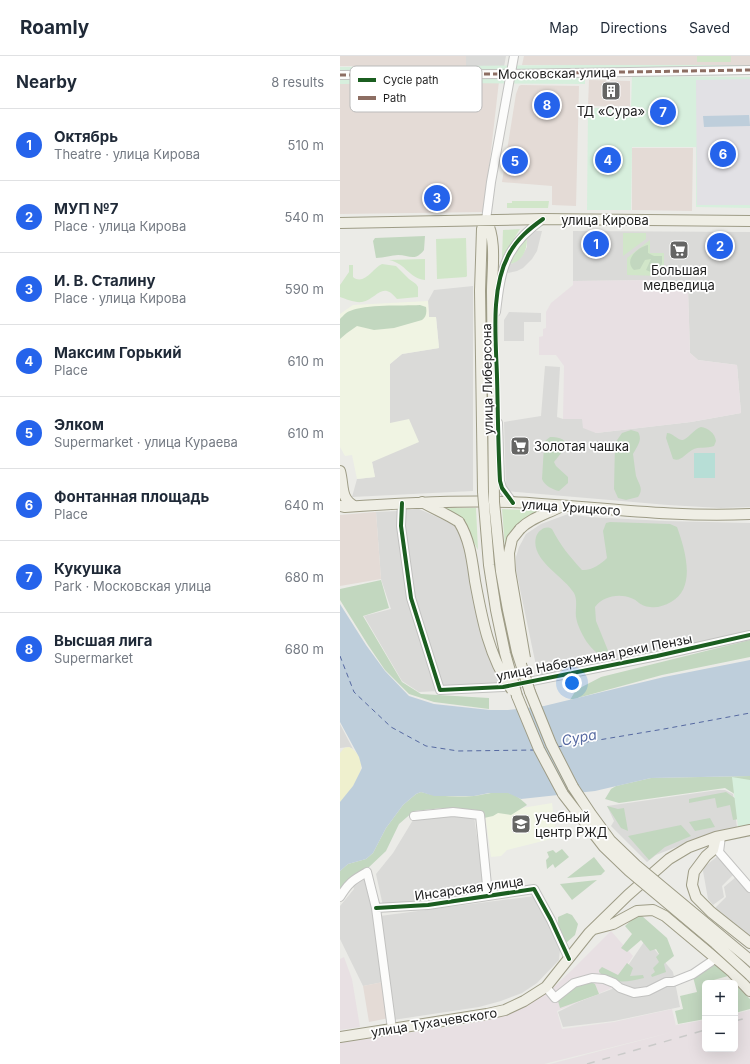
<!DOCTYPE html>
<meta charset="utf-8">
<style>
body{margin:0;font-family:Inter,sans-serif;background:#f6f6f7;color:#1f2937}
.controls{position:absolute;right:12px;bottom:12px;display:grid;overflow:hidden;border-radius:6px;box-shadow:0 4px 16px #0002}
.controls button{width:36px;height:36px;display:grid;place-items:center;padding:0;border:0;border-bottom:1px solid #e0e1e3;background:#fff;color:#1f2937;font:20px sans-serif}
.you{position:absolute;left:232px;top:627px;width:14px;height:14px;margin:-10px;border:3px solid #fff;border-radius:50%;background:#1a73e8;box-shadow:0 0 0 6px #1a73e833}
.badge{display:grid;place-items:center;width:26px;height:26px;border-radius:50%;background:#2563eb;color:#fff;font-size:13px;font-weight:700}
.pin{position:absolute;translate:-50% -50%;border:2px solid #fff;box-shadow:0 1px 4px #0006}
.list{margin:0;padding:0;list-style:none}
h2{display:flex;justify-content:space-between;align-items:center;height:52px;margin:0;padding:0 16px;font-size:17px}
h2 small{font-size:13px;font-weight:400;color:#747a83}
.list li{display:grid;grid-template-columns:26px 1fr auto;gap:12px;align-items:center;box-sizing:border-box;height:72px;padding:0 16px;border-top:1px solid #e0e1e3}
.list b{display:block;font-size:15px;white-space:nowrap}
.list p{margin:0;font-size:13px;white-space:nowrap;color:#747a83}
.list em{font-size:13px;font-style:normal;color:#747a83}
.map{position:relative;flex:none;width:410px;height:1008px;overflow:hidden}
header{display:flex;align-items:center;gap:24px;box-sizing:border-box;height:56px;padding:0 20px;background:#fff;border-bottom:1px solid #e0e1e3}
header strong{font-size:19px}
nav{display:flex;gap:22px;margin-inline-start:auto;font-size:14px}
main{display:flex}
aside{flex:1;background:#fff}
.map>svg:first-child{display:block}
</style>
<header>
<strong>Roamly</strong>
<nav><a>Map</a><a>Directions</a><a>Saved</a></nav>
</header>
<main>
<aside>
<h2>Nearby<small>8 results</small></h2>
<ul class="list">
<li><span class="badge">1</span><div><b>Октябрь</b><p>Theatre · улица Кирова</p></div><em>510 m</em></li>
<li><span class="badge">2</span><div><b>МУП №7</b><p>Place · улица Кирова</p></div><em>540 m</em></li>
<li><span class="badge">3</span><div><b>И. В. Сталину</b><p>Place · улица Кирова</p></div><em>590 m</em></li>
<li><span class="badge">4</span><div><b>Максим Горький</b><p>Place</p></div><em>610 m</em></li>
<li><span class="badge">5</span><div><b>Элком</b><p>Supermarket · улица Кураева</p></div><em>610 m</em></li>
<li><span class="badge">6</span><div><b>Фонтанная площадь</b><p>Place</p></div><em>640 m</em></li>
<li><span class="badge">7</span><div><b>Кукушка</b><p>Park · Московская улица</p></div><em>680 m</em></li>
<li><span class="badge">8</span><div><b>Высшая лига</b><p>Supermarket</p></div><em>680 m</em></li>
</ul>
</aside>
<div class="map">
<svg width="410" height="1008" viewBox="0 0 410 1008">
<rect width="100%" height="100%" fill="#ebebe7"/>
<path fill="#dadad8" d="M126,0H166L164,11L126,10Z
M194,175H202L197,195L192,203L183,212L177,215L168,217L170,208L173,207L182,200L187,191V182Z
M233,175L410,176V451L380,452L328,449L166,435L164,366L201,360L205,310L220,311L217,361L223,363H242L256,377L351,366L401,357L397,309L358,304L350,297L348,233H323V224L233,225Z
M133,230V435L12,441L17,423L35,421L32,406L50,368V308L62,298L99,292L96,261H89L88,245L94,234Z
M169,256L201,257V266H184V285H164V264Z
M64,453H79L113,468L124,484L149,602L160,629L101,631L88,592L72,529L66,488Z
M57,455L70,546L98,635L79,636L62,625L24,560L51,553L41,523L36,456Z
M228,458L250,461L325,465L410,467V578L199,624L176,514V501L179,491L186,478L201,468Z
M0,666V668L13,693L9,691L0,692Z
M378,734H385L393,738L397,772L344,788L316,799L307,806L271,770L274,765L267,750Z
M117,758L134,760L145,837L89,846L43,850L36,818L53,797L73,764Z
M379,799L393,819L382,830L384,841L373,849L368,843L363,815L364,811Z
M396,821L410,837V880L375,852L386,841L384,831Z
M27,822L34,852L43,926L23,930L0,883V850L14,833L12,828Z
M194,840L208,865L220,894L219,904L197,927L182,937L161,945L139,951L53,964L40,860Z
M306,883L333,916L340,951L274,965L223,971L218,956L238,946L272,933Z"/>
<path fill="#e4dbd6" d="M0,0H126V10H0Z
M184,0H410V9H182Z
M249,24L290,25V50H248Z
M159,25L144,156L0,158V27Z
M181,29L239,30L236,150L212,149V130L162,126L176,38L179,30Z
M292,92H353L352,155L292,154Z
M36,456L41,523L0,530V459Z
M43,926L49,962L29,966L23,930Z"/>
<path fill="#e8e0e3" d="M323,224V233H348L350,297L358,304L397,309L401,357L351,366L256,377L243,372L242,363H223L224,310L216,299H199V281L203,280V273L206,272V256L211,247L233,229V225Z
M271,875L293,900L272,932L217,955L222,973L274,966L332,953L336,970V969L365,964V993H395V958L410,954V1008H210L333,976L204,1008H0V987L123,969L160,961L180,951L214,931L233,913Z
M4,901L12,923L20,971L0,974V903Z"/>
<path fill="#f0f4e3" d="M88,245L89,261H96L99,292L62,298L50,308V367L69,363L79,386L32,406L35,421L17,423L12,399L5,400L0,391V258L13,249Z
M212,747L216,778L211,783L167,794L161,800L151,801L145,758Z"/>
<path fill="#d1e6c9" d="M357,0H391V6H357Z
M172,145H209L208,152H167V147H172Z
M180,173L162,202L163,174Z
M283,177H306V183L283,200Z
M126,182L127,220L126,221L97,223L96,183Z
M187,182C187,194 183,205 170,208L179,189Z
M310,184V197H324V220L287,219V202Z
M85,203V224C68,222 67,208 49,204Z
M42,208L56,210L69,223L76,228L78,231V241L57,243C42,224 37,243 22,246C15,247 6,243 0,241V229L9,216V209H13V221C24,230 33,212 42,208Z
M100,452H136L138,494L126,472Z
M162,453L204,455L168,484L165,490Z"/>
<path fill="#c2d7bf" d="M85,180L84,194C75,206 69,199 58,199C52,199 44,202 36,202L33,185L35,182Z
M308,189V197L314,200H322V207L320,214L313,217L306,214L311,203L305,204L300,213L294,214C283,204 298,191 308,189Z
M80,249L86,251C87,257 86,261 82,264L54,272L34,274L17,270L7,277L0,283V263C3,260 6,256 10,255C26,248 62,250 80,249Z
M361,371C368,372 375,377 376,385L374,390C367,393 359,390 352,394C345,398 341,406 333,403L326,382L327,377C333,377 336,383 342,384C346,385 354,373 361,371Z
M291,374L298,376C303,384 297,390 293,398C294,405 295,414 296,420C299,429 304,432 298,441L286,444L278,442L274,433L275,387L282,377Z
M210,381C217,381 227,382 226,391L214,406L216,410L228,421V427L219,435C213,434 204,429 202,423L204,390L205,385Z
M270,466L330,468L337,471C345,493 357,532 331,546C324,550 317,552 310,551C299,550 298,544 291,542C278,537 262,541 255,551L256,565L269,597L266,600C252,600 238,574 236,561C235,553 238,545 234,537C224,520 190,504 196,481C197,478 198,476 201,474C205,471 208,471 212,473C220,489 230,501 242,514C251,515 261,508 267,502L263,475L266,467Z
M41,524L49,552L23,560L62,626L81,638L149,642V653L94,646L69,638L45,614L28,589L0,544V533Z
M410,584V601L322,619L230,644L236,634L261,621Z
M410,720V746L409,747L385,732L279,747L265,743L271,733L276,730L311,722Z
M81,736C98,741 117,741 134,740C144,739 159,734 169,737C175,738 182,744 187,749L171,759L158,757L153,760L144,762L143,757L137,754L103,752L74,755L59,768L46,795L27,813L14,819L5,827L0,835V815L8,808L26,803L33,797L46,772L63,749L76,738Z
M386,736L405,749L399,763L393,764L390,749L377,752L375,742L349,747V743Z
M267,750L278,753L284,752L288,775L281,772Z
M370,762L375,771L355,775L349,766Z
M341,769L351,780L325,791L309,804L288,780Z
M222,793L229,801L215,812L213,808L207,813L206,804L209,801L207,796L213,794L216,797Z
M254,801L265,815L261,819L227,822Z
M257,824L232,844L220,828Z
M227,857L232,859L238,868L235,879L226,887C219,881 218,870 218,861Z
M297,859L302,860L327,882L334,900L324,908L326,916L312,921L311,919L315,916L313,912L319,906L316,901L319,898L316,893L310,895L301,884L287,896L281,892L292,878L285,870Z
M287,907L293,912L290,920L303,919L304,922C287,926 271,929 259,916V914L262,911L278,919Z
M374,908L388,920L370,925V927H365V963L338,968L335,955L343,953L340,940L357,936L353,921Z
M247,924L255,928L259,938L220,952L218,945L219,936Z
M395,929H396L410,943V953L395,957Z"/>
<path fill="#eff0ce" d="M9,691C13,693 15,695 18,699C28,714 11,735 0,746V697L4,692Z"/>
<path fill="#d7efdd" d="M235,9H410V19L249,21H245V28L118,27L0,28V11Z
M292,20L410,21V152L356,151V91H292L291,154H247L248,52H291Z
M392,721L410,724V769L398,771Z"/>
<path fill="#b7ded6" d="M354,397H375V422H354Z"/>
<path fill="#e2e1e5" d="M410,23V149H357L356,24Z"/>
<path fill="#becedb" d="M409,59L410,70L364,71L363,60Z
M0,548L26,589L45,615L69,640L94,648L150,654H168L204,650L324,621L410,604V720L311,722L255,735L181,743L168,737H149L134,740H94L81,736L76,738L63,749L46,772L33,797L26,803L8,808L0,815V746L13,730L22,712L19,701L0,666Z"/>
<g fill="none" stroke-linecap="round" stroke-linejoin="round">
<path stroke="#5669a1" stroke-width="1" stroke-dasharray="5 4" stroke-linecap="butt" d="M0,600L14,636L51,671L86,690L118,695L195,694
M217,691L324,673L410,657"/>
<defs>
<path id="minor" d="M0,19L162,18L410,14
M146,164L151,126L174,0
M156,256C161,212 165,190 203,163
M158,367L160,425L162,432L173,447
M62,447L61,470L71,542L100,634L163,631L317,600L410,579
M74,760L113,756L140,759L148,839
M381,780L379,796L410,832
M0,841C9,826 13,824 27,816L36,852L52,973
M36,852L88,849L194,833L211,864L229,903
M206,931L215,942L234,927L252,922L264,923L274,927L280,932L294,937L308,935L326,926H333L353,918L375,903"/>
<path id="major" d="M146,164C157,183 152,214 152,236
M0,167L203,163L410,165
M140,235L142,173L146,164
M0,415C4,430 0,442 14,450
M82,446C94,453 107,458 119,466
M0,450L5,451C60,447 115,444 171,446C251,450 330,462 410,458
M180,473C192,461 207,458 222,450
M190,636L211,688L233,731
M177,640L199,693L223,738
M376,781L373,794L366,800L354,816L352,829L356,841L371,856L410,887
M254,873L273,868L297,855L313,854L325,860L392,916L410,935
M0,981L147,958L165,954L184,945L206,931L249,877L288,839L329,803L349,791L376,781L410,774"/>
</defs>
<use href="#minor" stroke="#c2c2c0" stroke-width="10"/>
<use href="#major" stroke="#9e9c86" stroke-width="12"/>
<use href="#minor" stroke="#fcfcfb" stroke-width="8"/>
<use href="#major" stroke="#efeee5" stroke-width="10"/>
<path stroke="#cacac9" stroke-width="1.5" stroke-dasharray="8 8" stroke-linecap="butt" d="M395,965L410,961
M247,1008L365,974"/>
<defs>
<path id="major-bridge" d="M140,235L143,436L149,509L156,554L165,597L177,640
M152,236L154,446L161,515L168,554L177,596L190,636
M119,466C130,484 132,504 135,525C142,563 149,601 172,634
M180,473L172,483L169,497L170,515L185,602
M233,731L251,758L270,784L296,809L410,904
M223,738L264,791L289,815L375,887L410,919"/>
</defs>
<use href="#major-bridge" stroke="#9e9c86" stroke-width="12" stroke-linecap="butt"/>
<use href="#major-bridge" stroke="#efeee5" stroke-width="10"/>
<path stroke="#8d6e63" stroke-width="3" stroke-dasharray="6 3" stroke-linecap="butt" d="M0,19L162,18L410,14"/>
<defs>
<path id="cycleway" d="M62,447L61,470L71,542L100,634L163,631L317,600L410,579
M173,447L162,432L160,425C158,391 158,356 157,321C156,283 150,233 169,198C177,183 189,173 203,163
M36,852L88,849L194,833L211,864L229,903"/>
</defs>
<use href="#cycleway" stroke="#fff" stroke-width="6"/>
<use href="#cycleway" stroke="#1b5e20" stroke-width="4"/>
</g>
<defs>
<symbol id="building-square" viewBox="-11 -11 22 22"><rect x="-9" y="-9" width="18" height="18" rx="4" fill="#656564" stroke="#fff"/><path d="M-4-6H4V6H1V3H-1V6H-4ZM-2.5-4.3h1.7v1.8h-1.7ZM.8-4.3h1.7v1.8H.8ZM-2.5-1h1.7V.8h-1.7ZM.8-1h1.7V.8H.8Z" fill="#fff"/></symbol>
<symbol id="supermarket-square" viewBox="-11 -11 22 22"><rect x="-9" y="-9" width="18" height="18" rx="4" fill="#656564" stroke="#fff"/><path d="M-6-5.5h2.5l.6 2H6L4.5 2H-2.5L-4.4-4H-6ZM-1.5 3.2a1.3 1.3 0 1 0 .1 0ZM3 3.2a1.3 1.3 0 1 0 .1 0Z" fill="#fff"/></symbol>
<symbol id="university-square" viewBox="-11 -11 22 22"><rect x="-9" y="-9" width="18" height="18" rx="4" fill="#656564" stroke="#fff"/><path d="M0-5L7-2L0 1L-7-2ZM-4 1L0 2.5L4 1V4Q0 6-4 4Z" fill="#fff"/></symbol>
</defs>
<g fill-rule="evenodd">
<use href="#building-square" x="260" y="24" width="22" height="22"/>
<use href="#supermarket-square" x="328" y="183" width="22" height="22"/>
<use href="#supermarket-square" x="169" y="379" width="22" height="22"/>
<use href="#university-square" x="170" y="757" width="22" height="22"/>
</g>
<g text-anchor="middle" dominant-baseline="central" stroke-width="3.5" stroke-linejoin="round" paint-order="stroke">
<g font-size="13" fill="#1d1d1d" stroke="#fff">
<text transform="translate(217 17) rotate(-1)">Московская улица</text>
<text x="265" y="164">улица Кирова</text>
<text transform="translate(147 323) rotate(-91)">улица Либерсона</text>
<text transform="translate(231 451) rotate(4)">улица Урицкого</text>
<text transform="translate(254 601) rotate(-11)">улица Набережная реки Пензы</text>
<text transform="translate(129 832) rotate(-8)">Инсарская улица</text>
<text transform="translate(94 966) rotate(-9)">улица Тухачевского</text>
</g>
<g font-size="13" fill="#1d1d1d" stroke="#fff">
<text x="271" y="55">ТД «Сура»</text>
<text x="339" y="214">Большая<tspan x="339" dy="15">медведица</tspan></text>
<text x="194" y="390" text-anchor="start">Золотая чашка</text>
<text x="195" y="761" text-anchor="start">учебный<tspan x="195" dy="15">центр РЖД</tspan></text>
</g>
<g font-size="14" font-style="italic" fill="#5669a1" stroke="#fff">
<text transform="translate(239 681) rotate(-11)">Сура</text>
</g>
</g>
<rect x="10" y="10" width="132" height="46" rx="6" fill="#fff" stroke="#bbb" stroke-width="1"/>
<rect x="18" y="22" width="18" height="4" fill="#1b5e20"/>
<rect x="18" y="40" width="18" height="4" fill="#8d6e63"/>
<g font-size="11" fill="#1d1d1d">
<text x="43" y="28">Cycle path</text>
<text x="43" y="46">Path</text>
</g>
</svg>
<div class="controls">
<button>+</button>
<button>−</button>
</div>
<div class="you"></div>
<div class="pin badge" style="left:256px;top:188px">1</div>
<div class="pin badge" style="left:380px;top:190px">2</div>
<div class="pin badge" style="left:97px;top:142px">3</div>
<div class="pin badge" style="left:268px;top:104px">4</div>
<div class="pin badge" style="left:175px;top:105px">5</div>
<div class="pin badge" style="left:383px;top:98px">6</div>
<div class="pin badge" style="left:323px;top:56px">7</div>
<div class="pin badge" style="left:207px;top:49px">8</div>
</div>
</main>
